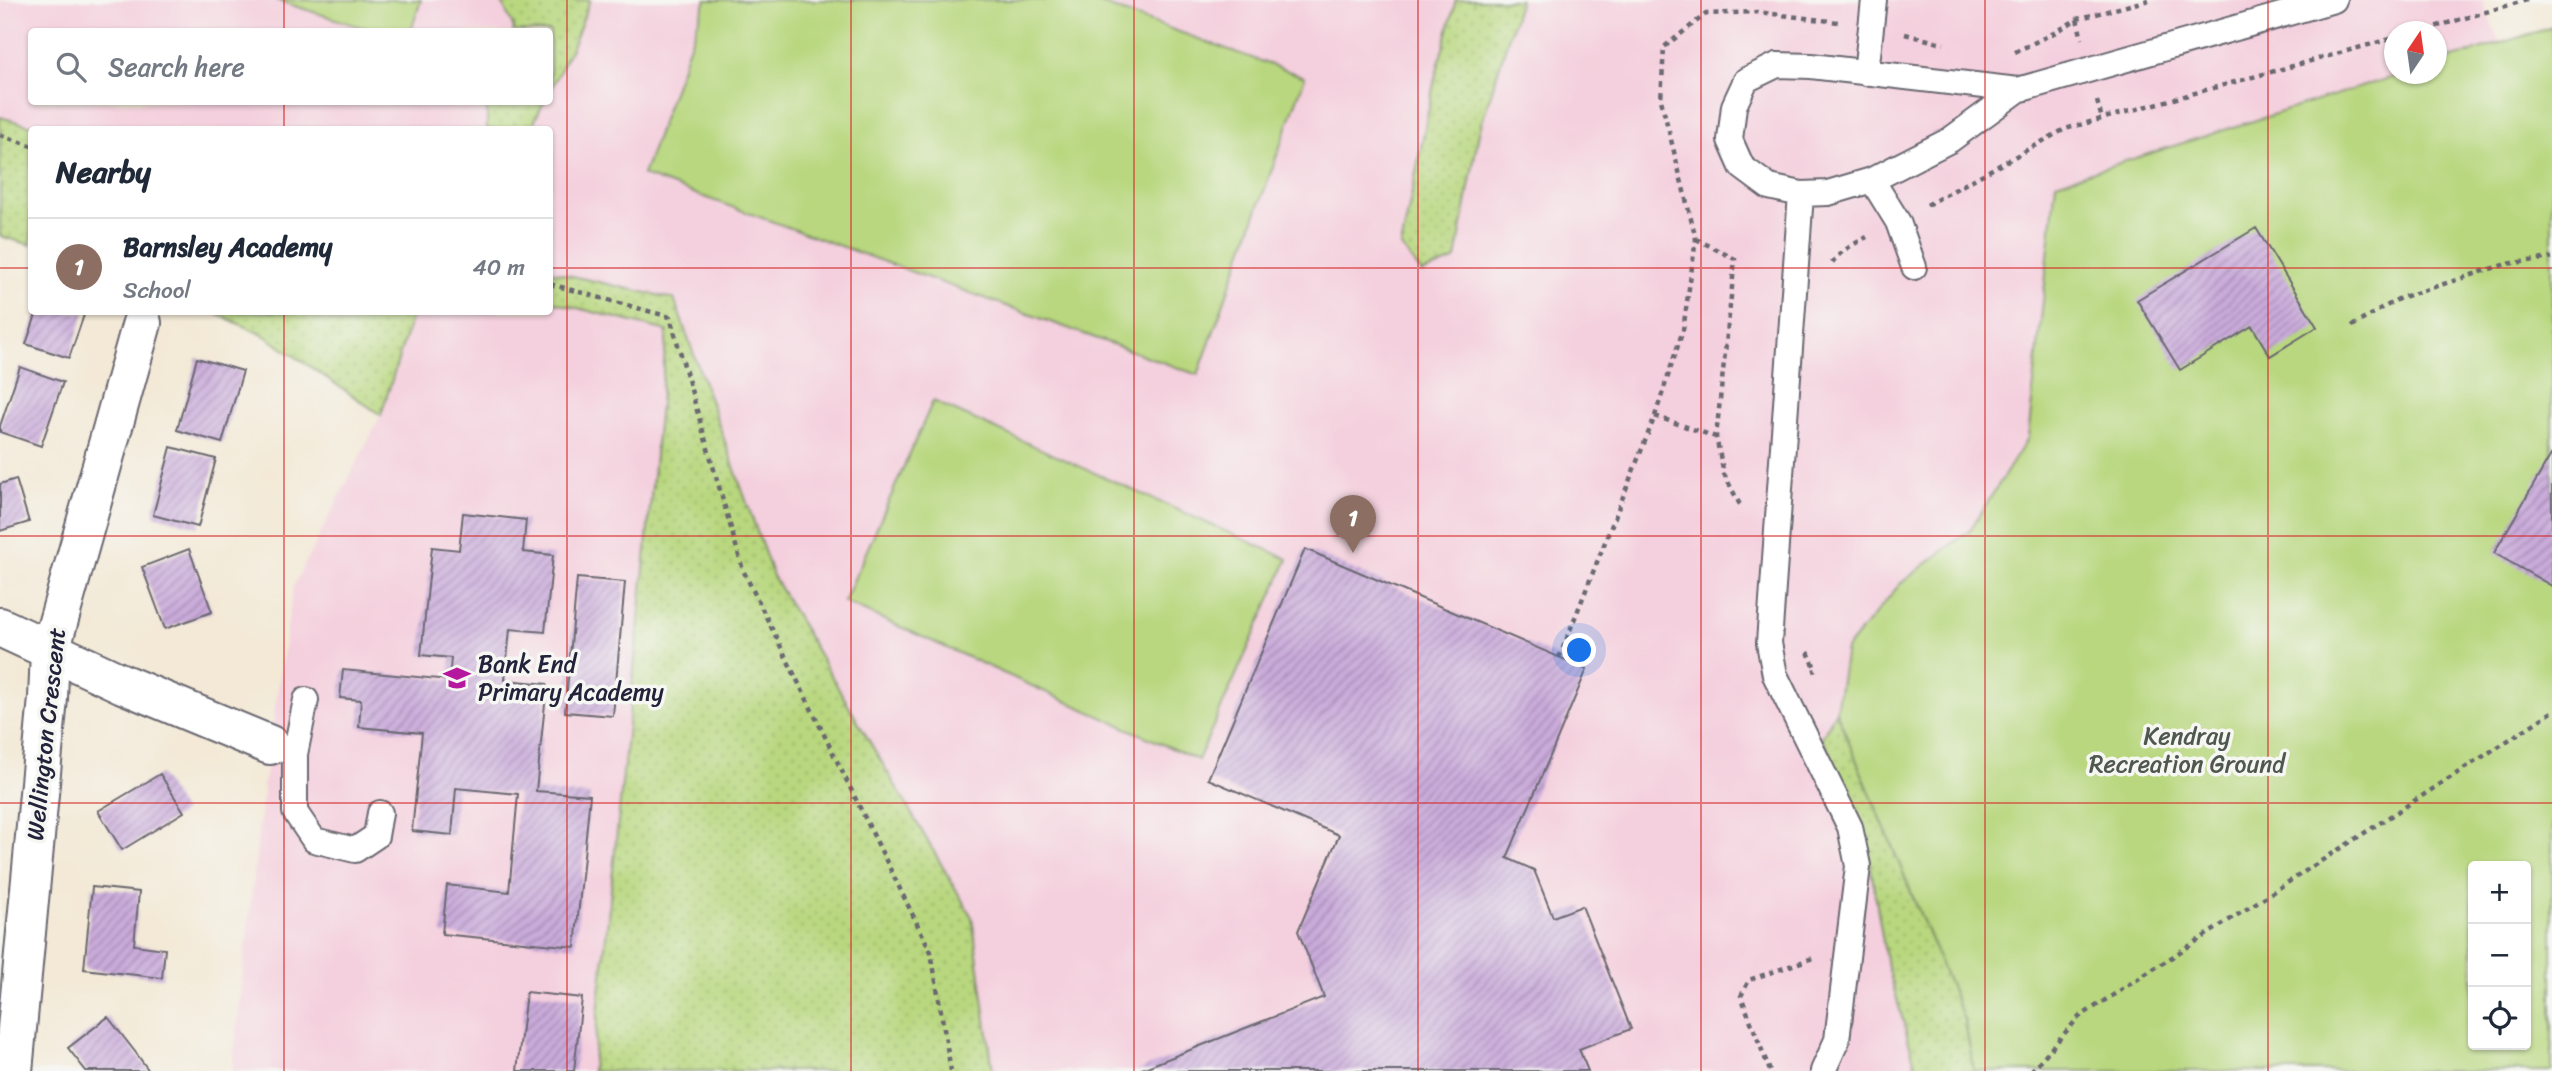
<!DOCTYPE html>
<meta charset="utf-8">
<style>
body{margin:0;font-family:Sriracha,sans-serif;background:#f2f2f3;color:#1f2937}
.controls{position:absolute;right:21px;bottom:21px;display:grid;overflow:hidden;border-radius:7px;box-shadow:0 2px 5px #0004}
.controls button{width:63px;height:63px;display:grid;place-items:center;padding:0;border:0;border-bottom:2px solid #e0e1e3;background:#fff;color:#1f2937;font:35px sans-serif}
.compass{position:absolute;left:2384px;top:21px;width:63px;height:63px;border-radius:50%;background:#fff;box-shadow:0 2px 5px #0004;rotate:13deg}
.you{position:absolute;left:1580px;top:651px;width:24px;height:24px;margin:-18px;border:5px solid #fff;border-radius:50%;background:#1a73e8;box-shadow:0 0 0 10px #1a73e833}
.badge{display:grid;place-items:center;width:46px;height:46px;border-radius:50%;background:#0f766e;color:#fff;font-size:23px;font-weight:700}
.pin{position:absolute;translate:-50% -58px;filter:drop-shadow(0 2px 4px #0008)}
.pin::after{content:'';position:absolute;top:37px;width:24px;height:21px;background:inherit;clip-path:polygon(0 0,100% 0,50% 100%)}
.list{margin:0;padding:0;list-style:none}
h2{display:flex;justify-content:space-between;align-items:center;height:91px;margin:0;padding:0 28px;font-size:30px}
h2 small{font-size:23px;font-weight:400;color:#747a83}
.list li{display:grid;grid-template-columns:46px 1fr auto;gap:21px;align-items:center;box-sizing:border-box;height:98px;padding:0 28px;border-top:2px solid #e0e1e3}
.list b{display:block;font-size:26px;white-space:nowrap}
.list p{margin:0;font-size:23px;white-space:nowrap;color:#747a83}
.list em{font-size:23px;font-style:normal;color:#747a83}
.icon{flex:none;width:38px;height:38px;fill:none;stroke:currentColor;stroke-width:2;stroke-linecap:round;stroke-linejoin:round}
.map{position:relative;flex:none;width:2552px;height:1071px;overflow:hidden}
.search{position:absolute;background:#fff;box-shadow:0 2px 5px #0004;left:28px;top:28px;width:525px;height:77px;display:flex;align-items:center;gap:18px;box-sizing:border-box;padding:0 24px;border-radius:7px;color:#747a83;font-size:26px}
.panel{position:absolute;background:#fff;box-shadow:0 2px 5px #0004;left:28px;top:126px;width:525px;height:189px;border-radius:7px}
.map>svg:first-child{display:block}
</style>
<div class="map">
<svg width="2552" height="1071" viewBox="0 0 2552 1071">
<defs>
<pattern id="grass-dots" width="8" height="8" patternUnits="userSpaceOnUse" patternTransform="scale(1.75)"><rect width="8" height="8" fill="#b8d77e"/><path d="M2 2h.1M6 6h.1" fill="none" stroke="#9eb86e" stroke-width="1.8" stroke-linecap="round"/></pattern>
<pattern id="building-hatch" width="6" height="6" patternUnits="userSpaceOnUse" patternTransform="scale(1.75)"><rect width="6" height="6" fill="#caabdb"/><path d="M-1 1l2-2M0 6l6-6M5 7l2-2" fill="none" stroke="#a48bb3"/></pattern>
</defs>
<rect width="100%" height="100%" fill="#f6f6f2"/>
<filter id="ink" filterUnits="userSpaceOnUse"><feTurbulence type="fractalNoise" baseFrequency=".0143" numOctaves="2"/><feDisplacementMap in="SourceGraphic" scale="14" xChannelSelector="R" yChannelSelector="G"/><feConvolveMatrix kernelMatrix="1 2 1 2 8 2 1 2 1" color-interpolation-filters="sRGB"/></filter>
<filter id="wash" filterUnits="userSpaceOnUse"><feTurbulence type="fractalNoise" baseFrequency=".00686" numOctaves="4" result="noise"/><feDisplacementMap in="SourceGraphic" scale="28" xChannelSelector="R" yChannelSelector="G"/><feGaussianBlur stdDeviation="1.57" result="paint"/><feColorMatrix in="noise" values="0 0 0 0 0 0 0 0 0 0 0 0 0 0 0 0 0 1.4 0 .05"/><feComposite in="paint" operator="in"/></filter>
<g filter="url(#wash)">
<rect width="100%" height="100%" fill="#f3e9d6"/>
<path fill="#f4cfdd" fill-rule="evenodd" d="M0,0H2482L2500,44L2437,63L2436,32H2394V74H2402L2057,183L2028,438L1970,530L1900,584L1846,649L1974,1071H993L972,917L773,576L675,300L550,271V130L43,129L0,117ZM32,32H550V102H32Z
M550,301L667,330L640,611L592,1071H232L264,782L293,587L381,415L413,312H550Z"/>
<path fill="url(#grass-dots)" stroke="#6d7c5c" stroke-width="2" d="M501,0H590L575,40L550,91V32L513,31L514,28Z
M1456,0H1520L1479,132L1456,259L1422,273L1401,247L1435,78Z
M487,102H544L530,130L487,129Z
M0,117L43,129L32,130L31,245L0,236Z
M550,271L674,299L773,576L972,917L993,1071H592L640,611L667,331L550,301Z
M214,312H413L381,415L265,336Z
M1836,711L1965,1022L1974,1071H1917L1886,960L1866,839L1822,737Z"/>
<path fill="#b8d77e" stroke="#6d7c5c" stroke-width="2" fill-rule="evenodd" d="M276,0H421L411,31H373Z
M706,0H1090L1305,77L1198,375L643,175Z
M2552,27V1071H1974L1965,1022L1836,711L1846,649L1900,584L1970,530L2028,438L2056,183L2402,74H2436L2437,63ZM2473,866H2526V1045H2473Z
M933,401L1288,559L1198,760L844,602Z"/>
<g id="blocks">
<path fill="url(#building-hatch)" d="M2256,228L2317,327L2270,356L2252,326L2180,370L2137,300Z
M37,312H85L69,358L26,344Z
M197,358L243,371L222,443L177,430Z
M20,367L63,382L41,446L0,432V426Z
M171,447L216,459L198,527L153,515Z
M2552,453V586L2494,553Z
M16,479L29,522L0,531V484Z
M463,513L526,520L523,552L553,555L545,632L510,629L505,680L547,684L536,791L590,795L575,947L442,934L447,885L509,892L518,794L456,788L452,835L412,831L422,733L359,727L361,700L340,698L343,670L449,680L451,658L421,655L432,547L459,550Z
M189,549L212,612L165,629L142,567Z
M1305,549L1587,669L1507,858L1534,870L1553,917L1582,906L1631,1029L1579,1049L1588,1071H1137L1324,997L1298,931L1339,835L1208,779Z
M577,578L625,582L613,716L565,712Z
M160,774L184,812L122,850L98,811Z
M92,887L139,892L134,945L165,949L162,978L84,969Z
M526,992L582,998L574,1071H517Z
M108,1017L136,1053L149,1071H86L68,1048Z"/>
</g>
</g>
<g filter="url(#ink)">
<use href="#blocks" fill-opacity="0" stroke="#6b6871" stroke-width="2"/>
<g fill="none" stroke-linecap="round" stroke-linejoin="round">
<defs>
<path id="service" d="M1866,73L1874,0
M2018,90L1811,66L1777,65L1746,80L1734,106L1730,140L1742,167L1769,187L1801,194L1828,193L1872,180L1950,140L2018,90L2334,0
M1872,180L1898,222L1914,267
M1801,194L1769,643L1775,675L1850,827L1858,866L1837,1040L1823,1071
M270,745L295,754V812L314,840L355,850L376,836L380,813
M295,754L306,700"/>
<path id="minor" d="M0,627L123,684L270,745
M13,1071L48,698L50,651L142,323"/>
</defs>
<use href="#service" stroke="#6b6871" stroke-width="28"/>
<use href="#minor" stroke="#6b6871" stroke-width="42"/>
<path stroke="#6b6871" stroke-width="4.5" stroke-dasharray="5 5" stroke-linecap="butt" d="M2077,19L2082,39
M2417,32L2527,0
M1905,34L1944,44
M2015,52L2056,32L2077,19L2149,0
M2097,101L2102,119
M0,135L32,146
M1927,205L2065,129L2394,38
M1696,239L1735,259L1716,437L1724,474L1739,503L1743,507
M1832,263C1840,251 1854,244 1867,237
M550,284L670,317L743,570L931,952L951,1071
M2352,326L2400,298L2506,264L2552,258
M1655,416L1716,437
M1808,652L1816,670L1813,671
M1559,658L1655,416L1683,330L1696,239L1661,100L1664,47L1706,14L1757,12L1838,22
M1770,1071L1741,996L1749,980L1813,958
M2031,1071L2079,1017L2552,712"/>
<use href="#service" stroke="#fff" stroke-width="24"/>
<use href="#minor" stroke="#fff" stroke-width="38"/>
</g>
</g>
<path fill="none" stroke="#d62828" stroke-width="2" stroke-opacity="0.55" d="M284,0V32M567,0V1071M851,0V1071M1134,0V1071M1418,0V1071M1701,0V1071M1985,0V1071M2268,0V1071M284,102V130M0,268H32M550,268H2552M284,312V1071M0,536H2552M0,803H2552"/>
<defs>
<symbol id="school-bare" viewBox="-9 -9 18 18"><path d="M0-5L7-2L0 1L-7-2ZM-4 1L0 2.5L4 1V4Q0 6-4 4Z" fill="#b5179e" stroke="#f6f6f2" stroke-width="2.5" paint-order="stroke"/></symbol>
</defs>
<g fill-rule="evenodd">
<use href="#school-bare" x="438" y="659" width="38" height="38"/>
</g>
<g text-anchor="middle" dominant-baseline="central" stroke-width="7" stroke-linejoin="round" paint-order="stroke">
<g font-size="24" fill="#22223b" stroke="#f6f6f2" text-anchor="start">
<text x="478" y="664">Bank End<tspan x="478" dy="28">Primary Academy</tspan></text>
</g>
<g font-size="24" fill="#22223b" stroke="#f6f6f2">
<text transform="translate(46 734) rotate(-84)">Wellington Crescent</text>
</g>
<g font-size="24" fill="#4f584f" stroke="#f6f6f2">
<text x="2187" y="736">Kendray<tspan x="2187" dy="28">Recreation Ground</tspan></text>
</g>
</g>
</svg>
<div class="controls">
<button>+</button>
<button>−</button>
<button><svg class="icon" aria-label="locate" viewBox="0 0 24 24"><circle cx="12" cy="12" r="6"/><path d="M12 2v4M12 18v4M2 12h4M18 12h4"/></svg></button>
</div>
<svg class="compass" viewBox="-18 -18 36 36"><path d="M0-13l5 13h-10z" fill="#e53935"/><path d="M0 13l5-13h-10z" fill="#747a83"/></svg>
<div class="you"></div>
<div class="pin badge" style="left:1353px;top:553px;background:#8d6e63">1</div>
<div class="search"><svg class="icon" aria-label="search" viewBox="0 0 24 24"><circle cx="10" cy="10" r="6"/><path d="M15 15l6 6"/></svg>Search here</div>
<section class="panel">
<h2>Nearby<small></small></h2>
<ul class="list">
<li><span class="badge" style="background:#8d6e63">1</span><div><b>Barnsley Academy</b><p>School</p></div><em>40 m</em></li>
</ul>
</section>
</div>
